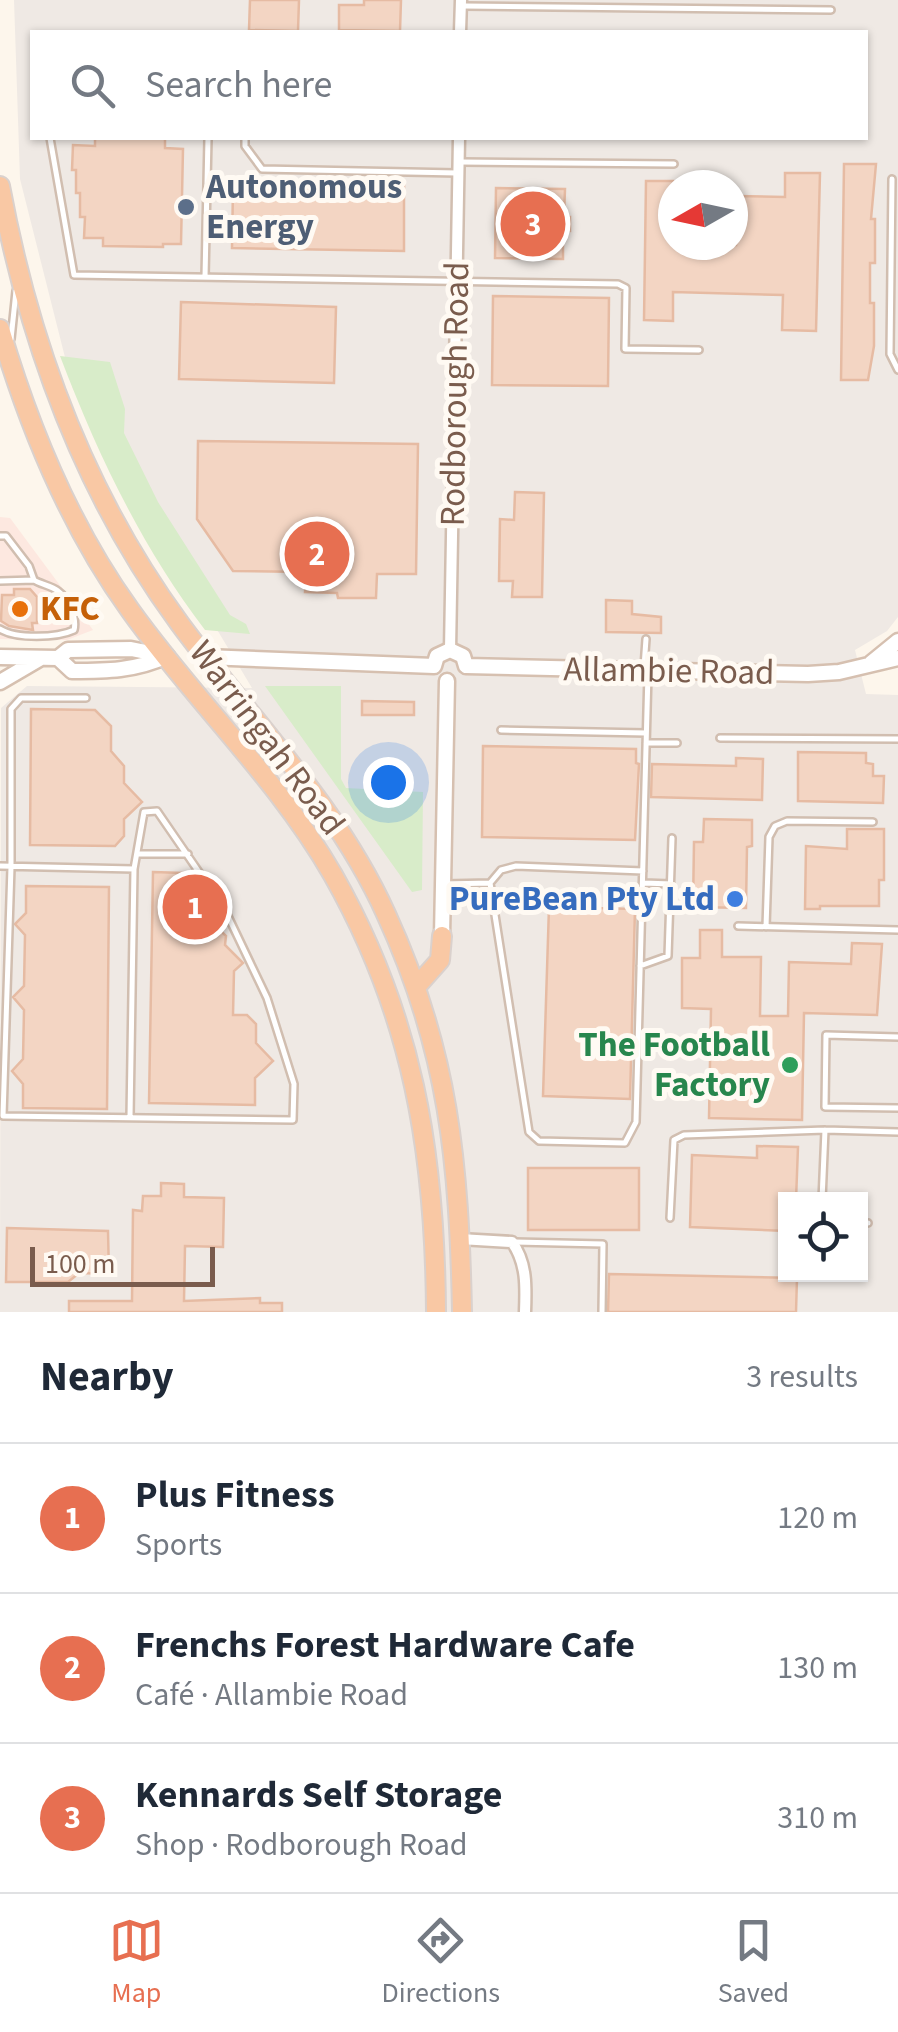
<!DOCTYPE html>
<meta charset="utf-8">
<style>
body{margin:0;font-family:"Source Sans 3",sans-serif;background:#f6f6f7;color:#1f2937}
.controls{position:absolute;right:30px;bottom:30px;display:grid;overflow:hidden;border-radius:0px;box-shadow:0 2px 8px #0004}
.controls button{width:90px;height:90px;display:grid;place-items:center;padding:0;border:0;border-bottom:2px solid #e0e1e3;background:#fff;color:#1f2937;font:50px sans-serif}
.compass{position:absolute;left:658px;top:170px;width:90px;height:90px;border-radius:50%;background:#fff;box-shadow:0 2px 8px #0004;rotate:261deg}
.scale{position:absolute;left:30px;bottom:25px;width:185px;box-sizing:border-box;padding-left:10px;border:5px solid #7a5c4d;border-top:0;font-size:28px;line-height:35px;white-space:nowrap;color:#7a5c4d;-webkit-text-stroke:8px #fffaf3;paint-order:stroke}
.you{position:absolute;left:388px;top:782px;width:35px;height:35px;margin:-25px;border:8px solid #fff;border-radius:50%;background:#1a73e8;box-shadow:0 0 0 15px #1a73e833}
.badge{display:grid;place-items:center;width:65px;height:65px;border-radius:50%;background:#e76f51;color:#fff;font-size:32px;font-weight:700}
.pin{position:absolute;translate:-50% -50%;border:5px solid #fff;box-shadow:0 2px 10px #0006}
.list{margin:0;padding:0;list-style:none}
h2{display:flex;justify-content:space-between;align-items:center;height:130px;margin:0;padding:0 40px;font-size:42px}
h2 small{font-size:32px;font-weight:400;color:#747a83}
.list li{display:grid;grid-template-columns:65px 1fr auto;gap:30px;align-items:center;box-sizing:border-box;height:150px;padding:0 40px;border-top:2px solid #e0e1e3}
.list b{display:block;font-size:38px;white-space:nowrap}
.list p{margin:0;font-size:32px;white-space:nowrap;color:#747a83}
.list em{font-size:32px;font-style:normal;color:#747a83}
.icon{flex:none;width:55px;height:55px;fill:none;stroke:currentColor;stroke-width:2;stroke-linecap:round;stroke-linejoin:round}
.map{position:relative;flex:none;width:898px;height:1312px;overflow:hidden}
.search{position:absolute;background:#fff;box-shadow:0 2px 8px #0004;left:30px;right:30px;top:30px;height:110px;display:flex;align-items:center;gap:25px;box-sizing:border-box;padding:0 35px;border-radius:0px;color:#747a83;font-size:38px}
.sheet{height:580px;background:#fff}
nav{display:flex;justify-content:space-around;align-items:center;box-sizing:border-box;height:140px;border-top:2px solid #e0e1e3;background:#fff;font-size:28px;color:#747a83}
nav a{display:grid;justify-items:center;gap:5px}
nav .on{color:#e76f51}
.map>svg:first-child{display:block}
</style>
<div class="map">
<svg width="898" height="1312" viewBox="0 0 898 1312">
<rect width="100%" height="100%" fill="#fdf6ec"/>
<path fill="#fde8e0" d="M0,517L10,518L93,630L67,640L0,639Z"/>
<path fill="#efe9e4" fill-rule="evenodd" d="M14,0H898V617L887,631L855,650L866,694L898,695V1312H0L1,708L27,686L252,688L73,389L20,179ZM32,32H866V138H32ZM673,185H733V245H673ZM786,1200H860V1274H786Z"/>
<path fill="#d8ecc9" d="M60,356L110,362L125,409L124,433L158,502L230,615L246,624L250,634L205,630C141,546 97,453 60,356Z
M265,686H341V779L346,788L423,792L422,890L412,892Z"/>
<path fill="#f3d5c3" stroke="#e6bba3" stroke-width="2.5" d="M250,0H299L298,31L249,30Z
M364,0H401L400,31L339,30V5H364Z
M95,138H165V148L183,149L181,244H163V247L103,246V238H84L85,217H80V193H76V170H72L73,145L95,146Z
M844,164H876L871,219H875V263H870V303H874V346L868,380H841Z
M785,173H820L816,331L782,330L783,295L673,292V321L644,320L646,181H673V245H736L737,196L785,197Z
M257,181H278L285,188L318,189L325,182L404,183V251L232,248L233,187H251Z
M496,188L565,189L564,217H570V231H563V259L495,258Z
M493,296L609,298L608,386L492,385Z
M181,302L336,307L334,383L179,379Z
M198,441L418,444L416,574H377L376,598H338L337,593L305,592L306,572L233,571L197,519Z
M515,492L544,493L542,597H512L513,581H499L500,519L514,520Z
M14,589H30L37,597V623H32L33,630L9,626L1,621L2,595H14Z
M606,600L632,601V614L661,617V633L606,632Z
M362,701L414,702V715H362Z
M31,709L95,710L111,726V751L124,766V783L142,802L124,819V836L115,846L30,845Z
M483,746L636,749V763L639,764L635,840L482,837Z
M798,752L866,753V763L873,764V776H884L883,803L798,801Z
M736,758L763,759L762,800L651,797L652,764L736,766Z
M704,819L752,820V846L747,847L746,908L693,907L694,842H703Z
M847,829H884V880H879V906H820V909H805L806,846L847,849Z
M153,872L184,873L210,900V926H216L226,936L225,945L243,963L234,971L233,1015H247L256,1024V1043L273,1061L255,1078V1105L149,1103Z
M26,886L109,887L107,1109L23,1108V1084L12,1071L23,1059L24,1010L13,997L24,986L25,935L15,924L26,913Z
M549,907L635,909L630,1099L543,1096Z
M700,930H722V957H761L760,1016H788L789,962L851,964L852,943L882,944L877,1015L804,1013L802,1120L709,1118L711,1009L682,1008V958H700Z
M757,1146L798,1147L796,1200H786V1231L690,1227L692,1155L757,1158Z
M528,1168H639V1230H528Z
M161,1183L184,1184V1197L224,1198L223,1247L185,1246L184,1301L260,1298V1303H282V1312H69V1301H132L133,1210L142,1211L143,1196H161Z
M7,1228L108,1231L109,1274L79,1273L68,1282H6Z
M609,1274L797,1278L796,1312H608Z"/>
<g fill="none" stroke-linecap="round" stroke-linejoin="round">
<defs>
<path id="service" d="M464,6L831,10
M50,138L74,275L618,284L626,288L625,349L699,350
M245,138V146L262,169L457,173
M461,162L674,164
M892,179L890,354L898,370
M205,277L208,138
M11,339L16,291
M0,536H6L29,566L34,580C40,584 52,586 58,591C69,599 77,618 74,630C57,638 16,639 0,629
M0,581L34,580
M644,667L646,639
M86,698H21L11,709V867L3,1116L293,1120L294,1084L267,998L225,910L157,811L144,812L134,869
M501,730L646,733
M720,738L898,739
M646,743H677
M137,854H188
M0,866L134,869L130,1117
M490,883L501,870L516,866L643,871
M644,883L671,884
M445,884L490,883L529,1132L539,1141L625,1143L636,1122L648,673
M738,926L898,930
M766,927L769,837L775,826L787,821L873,822
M640,966L668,956L672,838
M898,1037L826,1035L825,1107L898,1108
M822,1200L825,1130
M670,1218L674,1140L684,1135L825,1130L898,1132
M860,1223H868
M515,1242L603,1244L602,1312"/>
<path id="minor" d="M460,32L461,0
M450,650L459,138
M460,1239L512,1242C527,1263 526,1287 525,1312"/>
<path id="secondary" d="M0,657L58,658L68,650L131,649L166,656
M206,657L434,666
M58,658L72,671C106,671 135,671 167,656
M871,663L898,641
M434,666L437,656L450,650L463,656L466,666
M466,666L808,674L839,672L898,658
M0,682L41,658
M442,936L447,681"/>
<path id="trunk" d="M0,186C29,343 85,495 180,624C250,719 337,805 386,914C449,1051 459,1163 462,1312
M0,329C29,427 70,527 130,610C194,700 278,779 333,875C413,1016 435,1152 436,1312
M416,987L440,960L442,936"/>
</defs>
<use href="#service" stroke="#d1beb0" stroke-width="10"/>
<use href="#minor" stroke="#d1beb0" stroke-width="15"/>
<use href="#secondary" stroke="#d6c0b0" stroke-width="19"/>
<use href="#trunk" stroke="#dad1cd" stroke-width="22"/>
<use href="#service" stroke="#fff" stroke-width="5"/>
<use href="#minor" stroke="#fff" stroke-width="10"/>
<use href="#secondary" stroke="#fff" stroke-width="14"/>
<use href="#trunk" stroke="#f9c8a4" stroke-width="18"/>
</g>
<circle fill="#5c6f8a" stroke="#fffaf3" stroke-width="4" cx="186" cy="207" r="10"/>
<circle fill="#e8710a" stroke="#fffaf3" stroke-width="4" cx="20" cy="609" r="10"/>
<circle fill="#3f7fe0" stroke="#fffaf3" stroke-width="4" cx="735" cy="899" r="10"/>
<circle fill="#2e9e5b" stroke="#fffaf3" stroke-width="4" cx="790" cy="1065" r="10"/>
<g text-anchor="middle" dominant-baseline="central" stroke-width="10" stroke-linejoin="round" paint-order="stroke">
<g font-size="35" font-weight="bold" fill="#4e5e75" stroke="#fffaf3" text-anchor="start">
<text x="206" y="187">Autonomous<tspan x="206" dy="40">Energy</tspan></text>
</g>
<g font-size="35" fill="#7a5c4d" stroke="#fffaf3">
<text transform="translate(455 394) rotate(-89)">Rodborough Road</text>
<text transform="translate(669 671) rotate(1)">Allambie Road</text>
<text transform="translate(267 738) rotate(53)">Warringah Road</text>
</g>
<g font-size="35" font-weight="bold" fill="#c56008" stroke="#fffaf3" text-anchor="start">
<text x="40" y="609">KFC</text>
</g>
<g font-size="35" font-weight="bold" fill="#366cbe" stroke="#fffaf3" text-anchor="end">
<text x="715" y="899">PureBean Pty Ltd</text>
</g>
<g font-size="35" font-weight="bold" fill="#27864d" stroke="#fffaf3" text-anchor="end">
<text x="770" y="1045">The Football<tspan x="770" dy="40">Factory</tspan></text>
</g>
</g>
</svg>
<div class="controls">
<button><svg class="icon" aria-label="locate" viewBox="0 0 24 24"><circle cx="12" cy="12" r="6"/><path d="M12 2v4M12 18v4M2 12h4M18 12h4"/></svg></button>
</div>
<svg class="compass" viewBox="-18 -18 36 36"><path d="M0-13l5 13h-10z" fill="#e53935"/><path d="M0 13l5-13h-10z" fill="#747a83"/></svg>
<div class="scale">100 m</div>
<div class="you"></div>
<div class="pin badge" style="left:195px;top:907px">1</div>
<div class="pin badge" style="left:317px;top:554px">2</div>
<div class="pin badge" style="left:533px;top:224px">3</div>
<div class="search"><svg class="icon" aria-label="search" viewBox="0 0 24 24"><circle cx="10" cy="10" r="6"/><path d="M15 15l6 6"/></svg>Search here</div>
</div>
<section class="sheet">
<h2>Nearby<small>3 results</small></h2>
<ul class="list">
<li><span class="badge">1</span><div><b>Plus Fitness</b><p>Sports</p></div><em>120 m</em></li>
<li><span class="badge">2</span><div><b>Frenchs Forest Hardware Cafe</b><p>Café · Allambie Road</p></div><em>130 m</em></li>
<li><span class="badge">3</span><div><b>Kennards Self Storage</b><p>Shop · Rodborough Road</p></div><em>310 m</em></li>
</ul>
</section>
<nav>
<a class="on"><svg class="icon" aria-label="map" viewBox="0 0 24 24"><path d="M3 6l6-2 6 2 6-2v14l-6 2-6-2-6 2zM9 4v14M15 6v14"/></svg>Map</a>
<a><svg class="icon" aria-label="directions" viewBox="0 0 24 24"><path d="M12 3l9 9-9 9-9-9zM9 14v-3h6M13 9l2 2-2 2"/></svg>Directions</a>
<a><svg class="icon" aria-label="saved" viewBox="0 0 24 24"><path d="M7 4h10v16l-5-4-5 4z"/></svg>Saved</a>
</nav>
